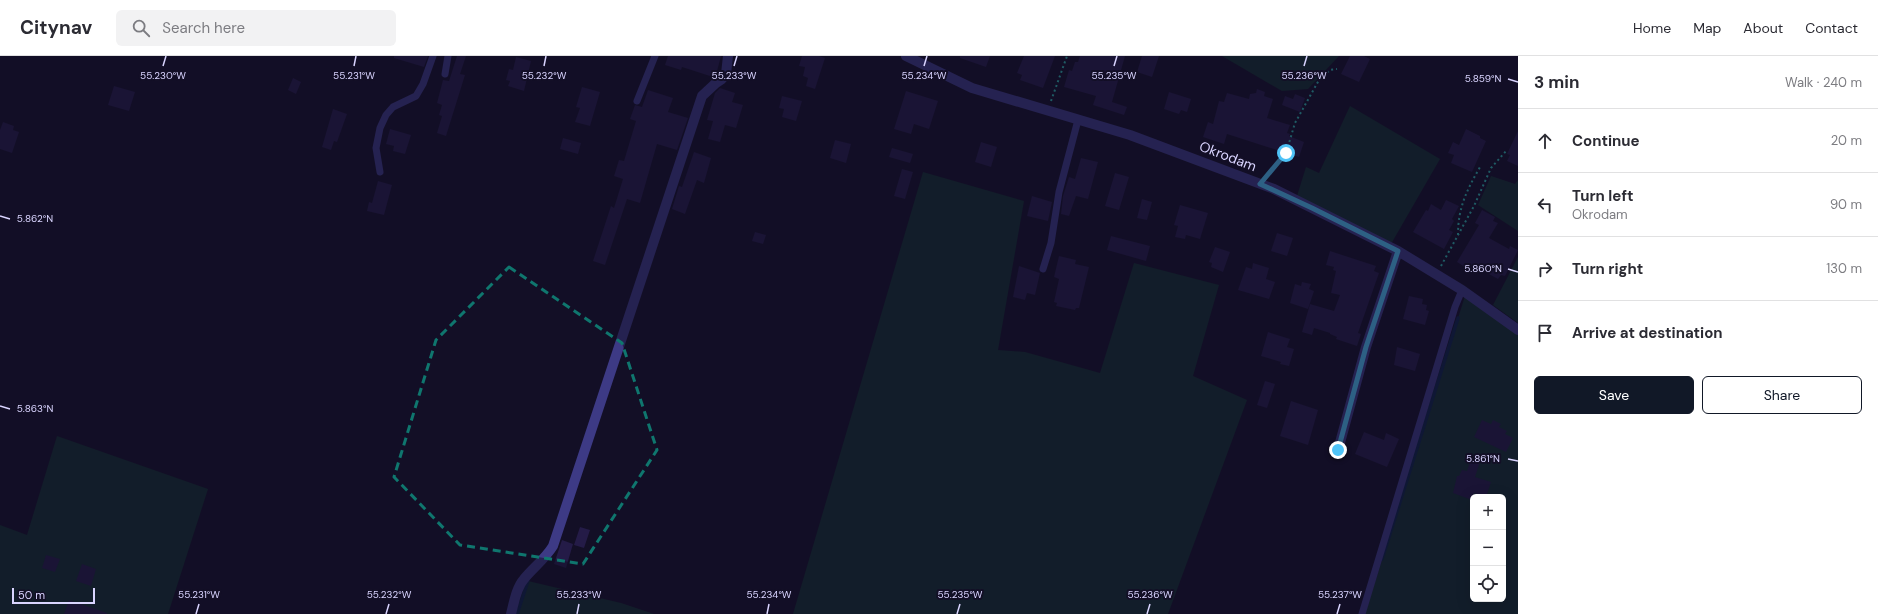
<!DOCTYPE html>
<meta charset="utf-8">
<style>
body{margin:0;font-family:"DM Sans",sans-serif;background:#f2f2f3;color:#2b2b33}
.controls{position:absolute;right:12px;bottom:12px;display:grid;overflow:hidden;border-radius:6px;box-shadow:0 4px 16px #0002}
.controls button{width:36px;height:36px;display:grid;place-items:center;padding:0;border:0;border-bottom:1px solid #e1e1e2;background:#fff;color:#2b2b33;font:20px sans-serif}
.scale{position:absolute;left:12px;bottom:10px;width:83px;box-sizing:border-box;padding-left:4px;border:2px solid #d9d4ff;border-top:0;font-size:11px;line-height:14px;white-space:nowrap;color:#d9d4ff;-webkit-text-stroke:3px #130f26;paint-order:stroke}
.stop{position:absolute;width:12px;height:12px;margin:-9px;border:3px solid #4fc3f7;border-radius:50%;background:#fff}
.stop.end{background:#4fc3f7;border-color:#fff;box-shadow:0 1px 4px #0008}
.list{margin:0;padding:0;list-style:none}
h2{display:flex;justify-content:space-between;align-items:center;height:52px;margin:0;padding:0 16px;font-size:17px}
h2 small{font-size:13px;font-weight:400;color:#7c7c81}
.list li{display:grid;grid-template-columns:26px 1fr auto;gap:12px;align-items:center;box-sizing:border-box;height:64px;padding:0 16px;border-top:1px solid #e1e1e2}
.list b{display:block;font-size:15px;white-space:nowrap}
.list p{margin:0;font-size:13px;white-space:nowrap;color:#7c7c81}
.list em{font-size:13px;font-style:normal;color:#7c7c81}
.actions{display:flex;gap:8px;padding:12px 16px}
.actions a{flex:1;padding:9px 0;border:1px solid #111827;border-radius:6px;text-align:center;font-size:14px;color:#111827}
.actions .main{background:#111827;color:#fff}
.icon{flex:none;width:22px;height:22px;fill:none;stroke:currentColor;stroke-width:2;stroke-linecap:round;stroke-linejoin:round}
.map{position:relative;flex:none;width:1518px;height:558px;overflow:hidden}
header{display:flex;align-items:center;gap:24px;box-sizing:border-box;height:56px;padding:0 20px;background:#fff;border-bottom:1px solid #e1e1e2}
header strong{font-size:19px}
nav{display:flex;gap:22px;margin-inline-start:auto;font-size:14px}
.search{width:280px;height:36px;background:#f2f2f3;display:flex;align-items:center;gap:10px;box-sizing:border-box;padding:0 14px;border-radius:6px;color:#7c7c81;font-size:15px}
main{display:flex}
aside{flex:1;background:#fff}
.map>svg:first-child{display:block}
</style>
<header>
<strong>Citynav</strong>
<div class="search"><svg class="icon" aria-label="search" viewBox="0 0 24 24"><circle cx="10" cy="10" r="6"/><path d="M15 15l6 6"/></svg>Search here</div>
<nav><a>Home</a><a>Map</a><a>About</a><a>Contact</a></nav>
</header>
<main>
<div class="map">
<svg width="1518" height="558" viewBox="0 0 1518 558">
<rect width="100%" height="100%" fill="#130f26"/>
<path fill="#12302f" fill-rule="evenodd" d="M1222,0H1221H1339L1308,33L1282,35Z
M1350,50L1440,103L1391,188L1297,140L1306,111L1319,117Z
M923,116L1024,145L998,294L1025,296L1100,317L1134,207L1219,229L1193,320L1247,344L1168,558H793Z
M1491,120L1515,128L1518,124V175L1478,149Z
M1518,201V267L1493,249Z
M1465,240L1518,279V558H1365ZM1473,441H1503V543H1473Z
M57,380L208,433L168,558H0V469L27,479Z
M528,525L621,547L654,558H517Z"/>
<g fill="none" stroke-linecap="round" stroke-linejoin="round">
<path stroke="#0c2248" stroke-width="3.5" d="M1382,503L1458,262
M517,558L528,525"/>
</g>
<path fill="#241b47" d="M394,0H428L424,11L394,2Z
M457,0H466L460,18L465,19L446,80L437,77L442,60L439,59L442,49L437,47L443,24L449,25Z
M668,0H721L716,19L713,21L682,11L681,14L665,9Z
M802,0H819L825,2L815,33L806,30L808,22L803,20L805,11L799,10Z
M960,0H990L986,11L960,2Z
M1024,0H1055L1043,32L1020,24L1022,19L1017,17Z
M1080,0H1125L1112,46L1127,51L1124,59L1093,49L1096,40L1064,31L1069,14L1072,15L1075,6H1078Z
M1142,0H1159L1152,21L1137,16Z
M1350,0H1364L1370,3L1359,26L1341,18Z
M516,1L531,5L524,35L508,30L510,25L506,24L509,13L513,14Z
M293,22L301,26L296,38L288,34Z
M114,30L135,36L129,55L108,49Z
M582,31L600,36L590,70L575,66L580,52L576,51Z
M720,32L735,37L732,46L743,49L736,72L725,69L720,86L708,83L713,65L707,64L715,37Z
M1257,33L1265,36L1264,40L1273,43L1267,62L1290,69L1287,77L1290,78L1289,80L1304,86L1299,101L1227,78L1224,88L1203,81L1208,66L1213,68L1219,45L1224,46L1227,37L1249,43L1250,38L1256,37Z
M648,34L673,42L668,56L688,62L677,94L657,88L640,147L627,143L605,209L593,205L611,150L614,152L623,123L614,120L619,104L624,105L636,65L630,63L635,49L642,51Z
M906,35L938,45L929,73L914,68L911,78L894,73Z
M1169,36L1191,43L1187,56L1181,54L1179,58L1164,53Z
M1295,38L1305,42L1300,56L1282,49L1285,40L1293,43Z
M782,40L802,45L796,65L782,61L784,53L779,52Z
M333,53L347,58L337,86L334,85L331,94L322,91Z
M3,66L14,70L13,74L19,76L12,97L0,93V74Z
M390,73L411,79L405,98L393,95L394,90L386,88Z
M1466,73L1480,80V82L1486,85L1472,116L1451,107L1454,99L1448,97L1453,86L1459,89Z
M1518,75V110L1507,105L1510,99L1507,98Z
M563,82L581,87L578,98L560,93Z
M835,84L851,88L846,107L830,102Z
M981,86L997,91L991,111L975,106Z
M892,92L913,98L910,107L889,101Z
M694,96L711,102L704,127L697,124L685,158L672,153L679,130L682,131Z
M1081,102L1098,106L1088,143L1076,140L1069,160L1061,158L1063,140L1069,121L1075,123Z
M902,113L913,116L905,143L894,140Z
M1115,117L1129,121L1119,154L1105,150Z
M378,125L392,129L384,159L367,155L369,146L372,147Z
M1032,140L1052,146L1048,165L1027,160Z
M1142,143L1152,146L1147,164L1137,162Z
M1446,144L1459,150L1452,163L1454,165L1449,174L1453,176L1444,193L1413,176L1426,154L1428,155L1431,148L1441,154Z
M1180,149L1208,157L1200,183L1186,179L1185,183L1175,181L1178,170L1174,169Z
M1482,154L1495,161L1493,165L1498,167L1489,182L1509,193L1510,190L1518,194L1505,220L1501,219L1498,223L1474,210L1471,215L1457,206L1479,169L1475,167Z
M755,176L766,179L763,188L752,185Z
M1277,177L1293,182L1287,200L1271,195Z
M1111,180L1150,190L1146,205L1107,194Z
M1215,191L1230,196L1223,216L1211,211L1212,207L1209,206Z
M1330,195L1376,210L1374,215L1379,217L1358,277L1361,278L1357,290L1336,283L1337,281L1330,278V277L1314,272L1312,279L1302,276L1310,248L1334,255L1340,239L1331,237L1336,215L1333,214L1334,211L1326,209Z
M1059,200L1076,204L1075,208L1089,211L1079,252H1076L1075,254L1056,250L1057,247L1054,246L1059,223L1054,221Z
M1253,207L1269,212L1266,223L1275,226L1269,243L1238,234L1246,211L1252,213Z
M1019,210L1040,217L1035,239L1027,237L1025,244L1013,241Z
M1302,226L1311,228L1309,233L1314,235L1308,253L1290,247L1295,228L1301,230Z
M1409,240L1423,243L1422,248L1427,249L1426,254L1429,255L1425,269L1403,263Z
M1268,276L1290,283L1287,291L1294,293L1289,310L1280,308L1281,306L1261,300Z
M1397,291L1420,298L1415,315L1394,309Z
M1265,325L1275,328L1267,352L1257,349Z
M1291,345L1318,354L1308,389L1280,380Z
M1482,364L1491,368L1493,364L1501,368L1499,371L1507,375L1505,378L1513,382L1506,396L1474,381Z
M1364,376L1384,384L1386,377L1399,383L1387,411L1355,398Z
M1471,403L1480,406L1475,421L1491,426L1486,441L1474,437L1472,444L1453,437L1457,420H1459L1462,414L1467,415Z
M580,471L590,474L584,492L574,489Z
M562,484L573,488L566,512L554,508Z
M46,499L60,503L55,516L42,512Z
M82,508L96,513L91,530L76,525Z
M69,544L107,557V558H64Z"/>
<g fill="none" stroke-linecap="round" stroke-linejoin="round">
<path stroke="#2fb8b0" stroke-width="2" stroke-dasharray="2 3" stroke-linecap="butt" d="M1051,45L1067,0
M1268,119L1286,97L1295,67L1319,24L1330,14L1337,13
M1458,179C1458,151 1467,134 1480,111
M1441,210L1474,150L1491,112L1506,95"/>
<path stroke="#3d3a85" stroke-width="7" d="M445,18L448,0
M637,45L655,0
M380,116L376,92L380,72L386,59L393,51L416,40L423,28L433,0
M1043,213L1051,187L1059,136L1078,64
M1362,558L1455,251L1462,234"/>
<path stroke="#3d3a85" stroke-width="10" d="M906,0L972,32L1130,79L1274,133L1398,195L1462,234L1518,274
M1338,394L1366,291L1398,195
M511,558C514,547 516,532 524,523C533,512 545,503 553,490L699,49L702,40L716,27L722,23L726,18L728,0"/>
</g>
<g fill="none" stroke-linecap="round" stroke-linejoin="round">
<path stroke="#4fc3f7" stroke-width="5" d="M1286,97L1260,128L1312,152L1398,195L1366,291L1338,394"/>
</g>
<path d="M0 0H1518V558H0ZM509,211L622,287L657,394L583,508L460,489L394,421L436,284Z" fill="#130f26" fill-opacity=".55" fill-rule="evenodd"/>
<path fill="none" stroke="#0f766e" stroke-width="3" stroke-dasharray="8 5" stroke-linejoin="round" d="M509,211L622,287L657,394L583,508L460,489L394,421L436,284Z"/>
<path fill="none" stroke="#d9d4ff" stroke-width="1.5" d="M163,10L166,0M354,10L356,0M544,10L546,0M734,10L737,0M924,10L927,0M1114,10L1117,0M1304,10L1307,0M1508,23L1518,26M0,160L10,163M1508,213L1518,216M0,350L10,353M1508,403L1518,405M196,558L199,548M386,558L389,548M577,558L579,548M767,558L769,548M957,558L960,548M1147,558L1150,548M1337,558L1340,548"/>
<g text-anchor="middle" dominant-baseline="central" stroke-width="4" stroke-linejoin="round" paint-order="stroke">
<g font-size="14" fill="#d9d4ff" stroke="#130f26">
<text transform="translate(1228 100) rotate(21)">Okrodam</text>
</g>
</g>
<g font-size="10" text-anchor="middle" fill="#d9d4ff" stroke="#130f26" stroke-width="4" stroke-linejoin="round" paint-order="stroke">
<text x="163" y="23">55.230°W</text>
<text x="354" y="23">55.231°W</text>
<text x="544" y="23">55.232°W</text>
<text x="734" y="23">55.233°W</text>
<text x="924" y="23">55.234°W</text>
<text x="1114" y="23">55.235°W</text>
<text x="1304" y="23">55.236°W</text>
<text x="1483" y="26">5.859°N</text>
<text x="35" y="166">5.862°N</text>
<text x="1483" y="216">5.860°N</text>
<text x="35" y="356">5.863°N</text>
<text x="1483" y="406">5.861°N</text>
<text x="199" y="542">55.231°W</text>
<text x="389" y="542">55.232°W</text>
<text x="579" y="542">55.233°W</text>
<text x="769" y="542">55.234°W</text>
<text x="960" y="542">55.235°W</text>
<text x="1150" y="542">55.236°W</text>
<text x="1340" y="542">55.237°W</text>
</g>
</svg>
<div class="controls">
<button>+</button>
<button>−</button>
<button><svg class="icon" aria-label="locate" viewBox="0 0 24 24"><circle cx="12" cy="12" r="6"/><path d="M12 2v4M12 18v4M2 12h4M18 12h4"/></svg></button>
</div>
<div class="scale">50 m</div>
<div class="stop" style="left:1286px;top:97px"></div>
<div class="stop end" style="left:1338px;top:394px"></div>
</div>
<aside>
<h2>3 min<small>Walk · 240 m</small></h2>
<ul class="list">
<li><svg class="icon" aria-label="ahead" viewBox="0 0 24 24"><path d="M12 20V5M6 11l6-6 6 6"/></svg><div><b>Continue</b></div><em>20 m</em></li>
<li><svg class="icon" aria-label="left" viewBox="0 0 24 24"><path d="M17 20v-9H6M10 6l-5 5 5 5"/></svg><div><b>Turn left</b><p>Okrodam</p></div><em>90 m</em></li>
<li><svg class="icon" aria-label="right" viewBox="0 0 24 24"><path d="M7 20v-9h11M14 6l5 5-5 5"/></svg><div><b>Turn right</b></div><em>130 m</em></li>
<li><svg class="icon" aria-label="arrive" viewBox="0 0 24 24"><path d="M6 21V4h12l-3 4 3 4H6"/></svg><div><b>Arrive at destination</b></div></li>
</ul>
<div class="actions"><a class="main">Save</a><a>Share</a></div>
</aside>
</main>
